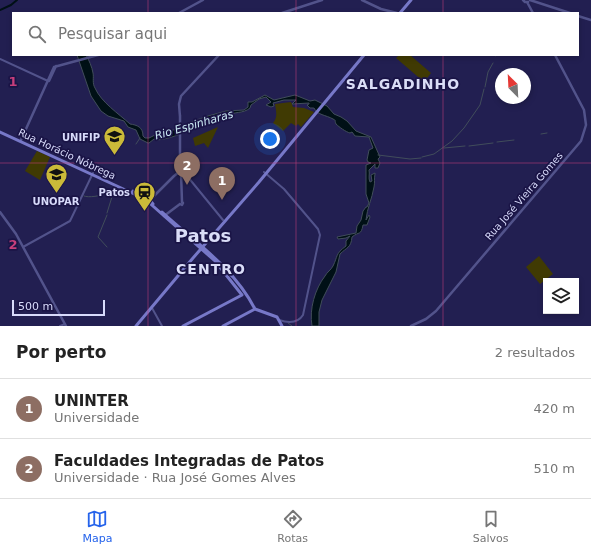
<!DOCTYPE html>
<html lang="pt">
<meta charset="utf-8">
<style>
body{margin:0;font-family:"DejaVu Sans",sans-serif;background:#f2f2f2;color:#222}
.controls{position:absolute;right:12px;bottom:12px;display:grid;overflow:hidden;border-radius:0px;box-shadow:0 2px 6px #0003}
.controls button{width:36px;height:36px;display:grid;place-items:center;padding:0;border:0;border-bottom:1px solid #e0e0e0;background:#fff;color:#222;font:20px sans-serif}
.compass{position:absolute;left:495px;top:68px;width:36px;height:36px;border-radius:50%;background:#fff;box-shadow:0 2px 6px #0003;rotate:336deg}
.scale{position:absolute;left:12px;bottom:10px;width:93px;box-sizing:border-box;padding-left:4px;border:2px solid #d8dbfb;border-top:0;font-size:11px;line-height:14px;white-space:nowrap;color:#d8dbfb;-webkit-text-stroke:3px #1a1446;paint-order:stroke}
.you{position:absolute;left:270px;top:139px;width:14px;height:14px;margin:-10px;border:3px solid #fff;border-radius:50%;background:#1a73e8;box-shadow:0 0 0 6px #1a73e833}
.badge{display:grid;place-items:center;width:26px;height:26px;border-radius:50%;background:#2563eb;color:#fff;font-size:13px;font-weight:700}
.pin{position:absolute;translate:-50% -33px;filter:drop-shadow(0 1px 2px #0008)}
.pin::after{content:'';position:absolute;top:21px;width:14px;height:12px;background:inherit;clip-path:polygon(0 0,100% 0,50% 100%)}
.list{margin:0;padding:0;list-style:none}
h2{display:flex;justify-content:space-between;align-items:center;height:52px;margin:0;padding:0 16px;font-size:17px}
h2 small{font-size:13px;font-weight:400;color:#767676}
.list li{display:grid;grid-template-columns:26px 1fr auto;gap:12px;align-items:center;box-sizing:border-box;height:60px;padding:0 16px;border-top:1px solid #e0e0e0}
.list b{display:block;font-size:15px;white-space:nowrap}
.list p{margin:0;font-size:13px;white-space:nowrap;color:#767676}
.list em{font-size:13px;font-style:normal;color:#767676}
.icon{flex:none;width:22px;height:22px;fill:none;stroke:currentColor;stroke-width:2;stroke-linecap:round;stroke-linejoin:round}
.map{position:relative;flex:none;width:591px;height:326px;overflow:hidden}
.search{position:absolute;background:#fff;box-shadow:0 2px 6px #0003;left:12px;right:12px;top:12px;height:44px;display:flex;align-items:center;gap:10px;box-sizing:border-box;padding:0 14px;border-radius:0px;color:#767676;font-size:15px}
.sheet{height:172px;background:#fff}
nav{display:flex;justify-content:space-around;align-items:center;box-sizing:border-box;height:56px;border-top:1px solid #e0e0e0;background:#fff;font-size:11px;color:#767676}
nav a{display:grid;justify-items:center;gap:2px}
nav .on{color:#2563eb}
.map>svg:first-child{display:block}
</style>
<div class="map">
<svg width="591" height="326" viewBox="0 0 591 326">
<rect width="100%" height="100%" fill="#221f51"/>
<path fill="#403a03" d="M399,55H410L431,73L424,82L396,58Z
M291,102L293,107L304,108L314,112L301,127L298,124L296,126L291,123L283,131L273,123C278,117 276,111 275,104Z
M218,127L208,148L204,143L195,146L193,138Z
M37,151L50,157L40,180L25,171Z
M539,256L553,274L540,284L526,267Z"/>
<path fill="#001016" stroke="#414d5b" d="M77,55H86C89,60 92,67 93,73C94,78 92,83 95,88C101,102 119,114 130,124C137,125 143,127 143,136L145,138H149L163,131L183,129L191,122L208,116L226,111L244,110L248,107V102H252L265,95L274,100L295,95L310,101L315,100L327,106L334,114L341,117L347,121L356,131L371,137L380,157L378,159L380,163L378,168H375V164L369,170C370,174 368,178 370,182L372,181L371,175L375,173V174C374,178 375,183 374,187C372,199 367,208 366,220L369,215L370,217L367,225H363C361,236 359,231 352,237C351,248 347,247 340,254L336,272L322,300L319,312V326H312C309,309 315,289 325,276C327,272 331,270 333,266C338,256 335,254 346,246V241L350,236L346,238L338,239L337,237L356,233L357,226L361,220L363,211L366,207H367L369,203L366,194V165L371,163L368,162L367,160L369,150L373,148L369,137L355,136L352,132L350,133C346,132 339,127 336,124C334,120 337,121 333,119C326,115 317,115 314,108H310L307,105L309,104V103L292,104L296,100H284L273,103L274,106L271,107L266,105L271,102L266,97L259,99L251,105L250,108C243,114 235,111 226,116V118L223,120C214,123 203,123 195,127C184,133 170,139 157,140L154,139L149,143H148L140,139L136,130L128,127L124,121L108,116L101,111L91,96Z"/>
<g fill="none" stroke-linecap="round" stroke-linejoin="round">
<path stroke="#414d5b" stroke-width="1" d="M496,56L497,55
M485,87L488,72L493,63
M541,134L547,133
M497,142L514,140
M136,144L140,138
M469,146L493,143
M444,148L465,146
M378,155L410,159L421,158
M422,157L434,154L452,141L464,128L480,105L484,89
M84,196C88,198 102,196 106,193
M107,213L115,187
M107,215L98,237L107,247
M288,323L292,326"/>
<path stroke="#001016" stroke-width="2" d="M0,10L11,5L17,0"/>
<path stroke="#001016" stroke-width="2.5" d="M312,105L325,112"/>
<path stroke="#52538b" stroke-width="2" d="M0,59L48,81
M183,171L223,220
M264,172L284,189L318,229L320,235L303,315C298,323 288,323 279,320
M23,247L70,221L93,173
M152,308L162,326
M60,326L65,324"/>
<path stroke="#52538b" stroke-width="2.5" d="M362,0L381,9L397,13
M523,0L525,2H528
M530,0L570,13
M527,2L533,13
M179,13L203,0
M282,13L322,0
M578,16L591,20
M49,81L56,66
M180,117L179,104L181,96L219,55
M21,140L54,67L98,55
M180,168V115
M150,200L174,176L179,172
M180,204L182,205L183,203L182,202L181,172L178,170L181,168
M0,212L16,234L66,326
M164,216L180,204
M411,326L426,319L436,311L581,141L586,125L584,110L555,55"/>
<path stroke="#7778c8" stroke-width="3" d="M400,13L411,0
M0,132L145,199L215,261L242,295L183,326
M133,191L148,198L153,204
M162,212C196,243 233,267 255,309L277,317L282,326
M193,258L259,182L364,55
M136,326L193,258
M223,326L255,309"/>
</g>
<path fill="none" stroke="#c63f7b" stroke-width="1" stroke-opacity="0.55" d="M148,0V13M296,0V13M443,0V13M148,55V326M296,55V326M443,55V326M0,163H591"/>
<defs>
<symbol id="university-pin" viewBox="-11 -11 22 30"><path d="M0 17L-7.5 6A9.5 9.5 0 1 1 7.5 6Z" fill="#cbba39" stroke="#1a1446"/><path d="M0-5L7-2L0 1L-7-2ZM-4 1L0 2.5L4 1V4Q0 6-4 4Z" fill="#111"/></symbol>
<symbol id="station-pin" viewBox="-11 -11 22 30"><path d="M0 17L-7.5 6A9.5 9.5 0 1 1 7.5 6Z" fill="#cbba39" stroke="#1a1446"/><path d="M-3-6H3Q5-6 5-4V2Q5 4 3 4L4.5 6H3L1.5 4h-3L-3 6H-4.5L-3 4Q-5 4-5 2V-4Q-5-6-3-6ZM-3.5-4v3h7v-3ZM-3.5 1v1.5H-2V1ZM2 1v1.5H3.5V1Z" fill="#111"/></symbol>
</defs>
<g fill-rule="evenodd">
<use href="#university-pin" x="102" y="124" width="25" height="34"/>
<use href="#university-pin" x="44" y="162" width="25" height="34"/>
<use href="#station-pin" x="132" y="180" width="25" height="34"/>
</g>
<g text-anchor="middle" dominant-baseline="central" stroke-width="3.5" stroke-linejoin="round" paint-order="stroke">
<g font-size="10" font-weight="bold" fill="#d8dbfb" stroke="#1a1446" text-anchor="end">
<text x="100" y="137">UNIFIP</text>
<text x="130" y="192">Patos</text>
<text x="56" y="201" text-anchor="middle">UNOPAR</text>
</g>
<g font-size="10" fill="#d8dbfb" stroke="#1a1446">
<text transform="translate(67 154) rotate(25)">Rua Horácio Nóbrega</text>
<text transform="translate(524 196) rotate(-49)">Rua José Vieira Gomes</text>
</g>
<g font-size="11" font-style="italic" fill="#cae8f3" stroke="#1a1446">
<text transform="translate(194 125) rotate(-16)">Rio Espinharas</text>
</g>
<g font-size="14" font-weight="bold" letter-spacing="1" fill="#daddf7" stroke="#1a1446">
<text x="403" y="84">SALGADINHO</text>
<text x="211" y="269">CENTRO</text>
</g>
<g font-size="18" font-weight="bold" fill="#daddf7" stroke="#1a1446">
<text x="203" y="235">Patos</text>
</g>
</g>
<g font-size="13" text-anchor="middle" font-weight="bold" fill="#c63f7b" stroke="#1a1446" stroke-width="3.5" stroke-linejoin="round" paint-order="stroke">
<text x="13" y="86">1</text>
<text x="13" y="249">2</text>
</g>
</svg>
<div class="controls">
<button><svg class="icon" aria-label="layers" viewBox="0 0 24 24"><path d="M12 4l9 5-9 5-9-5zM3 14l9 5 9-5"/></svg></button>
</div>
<svg class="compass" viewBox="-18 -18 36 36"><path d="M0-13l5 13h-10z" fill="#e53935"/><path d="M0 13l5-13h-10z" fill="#767676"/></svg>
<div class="scale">500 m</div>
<div class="you"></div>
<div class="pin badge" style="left:222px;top:200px;background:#8d6e63">1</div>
<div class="pin badge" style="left:187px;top:185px;background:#8d6e63">2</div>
<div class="search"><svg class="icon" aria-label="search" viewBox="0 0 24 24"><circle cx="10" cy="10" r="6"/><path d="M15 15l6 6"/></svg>Pesquisar aqui</div>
</div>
<section class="sheet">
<h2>Por perto<small>2 resultados</small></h2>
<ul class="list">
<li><span class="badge" style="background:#8d6e63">1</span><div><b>UNINTER</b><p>Universidade</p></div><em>420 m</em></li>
<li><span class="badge" style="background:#8d6e63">2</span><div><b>Faculdades Integradas de Patos</b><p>Universidade · Rua José Gomes Alves</p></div><em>510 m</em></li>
</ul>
</section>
<nav>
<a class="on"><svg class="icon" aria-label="map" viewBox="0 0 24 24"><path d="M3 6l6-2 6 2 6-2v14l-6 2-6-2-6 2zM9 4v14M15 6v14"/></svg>Mapa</a>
<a><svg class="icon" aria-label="directions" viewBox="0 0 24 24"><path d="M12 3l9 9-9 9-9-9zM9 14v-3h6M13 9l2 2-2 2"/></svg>Rotas</a>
<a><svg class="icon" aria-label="saved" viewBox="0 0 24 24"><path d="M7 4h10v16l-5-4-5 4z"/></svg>Salvos</a>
</nav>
